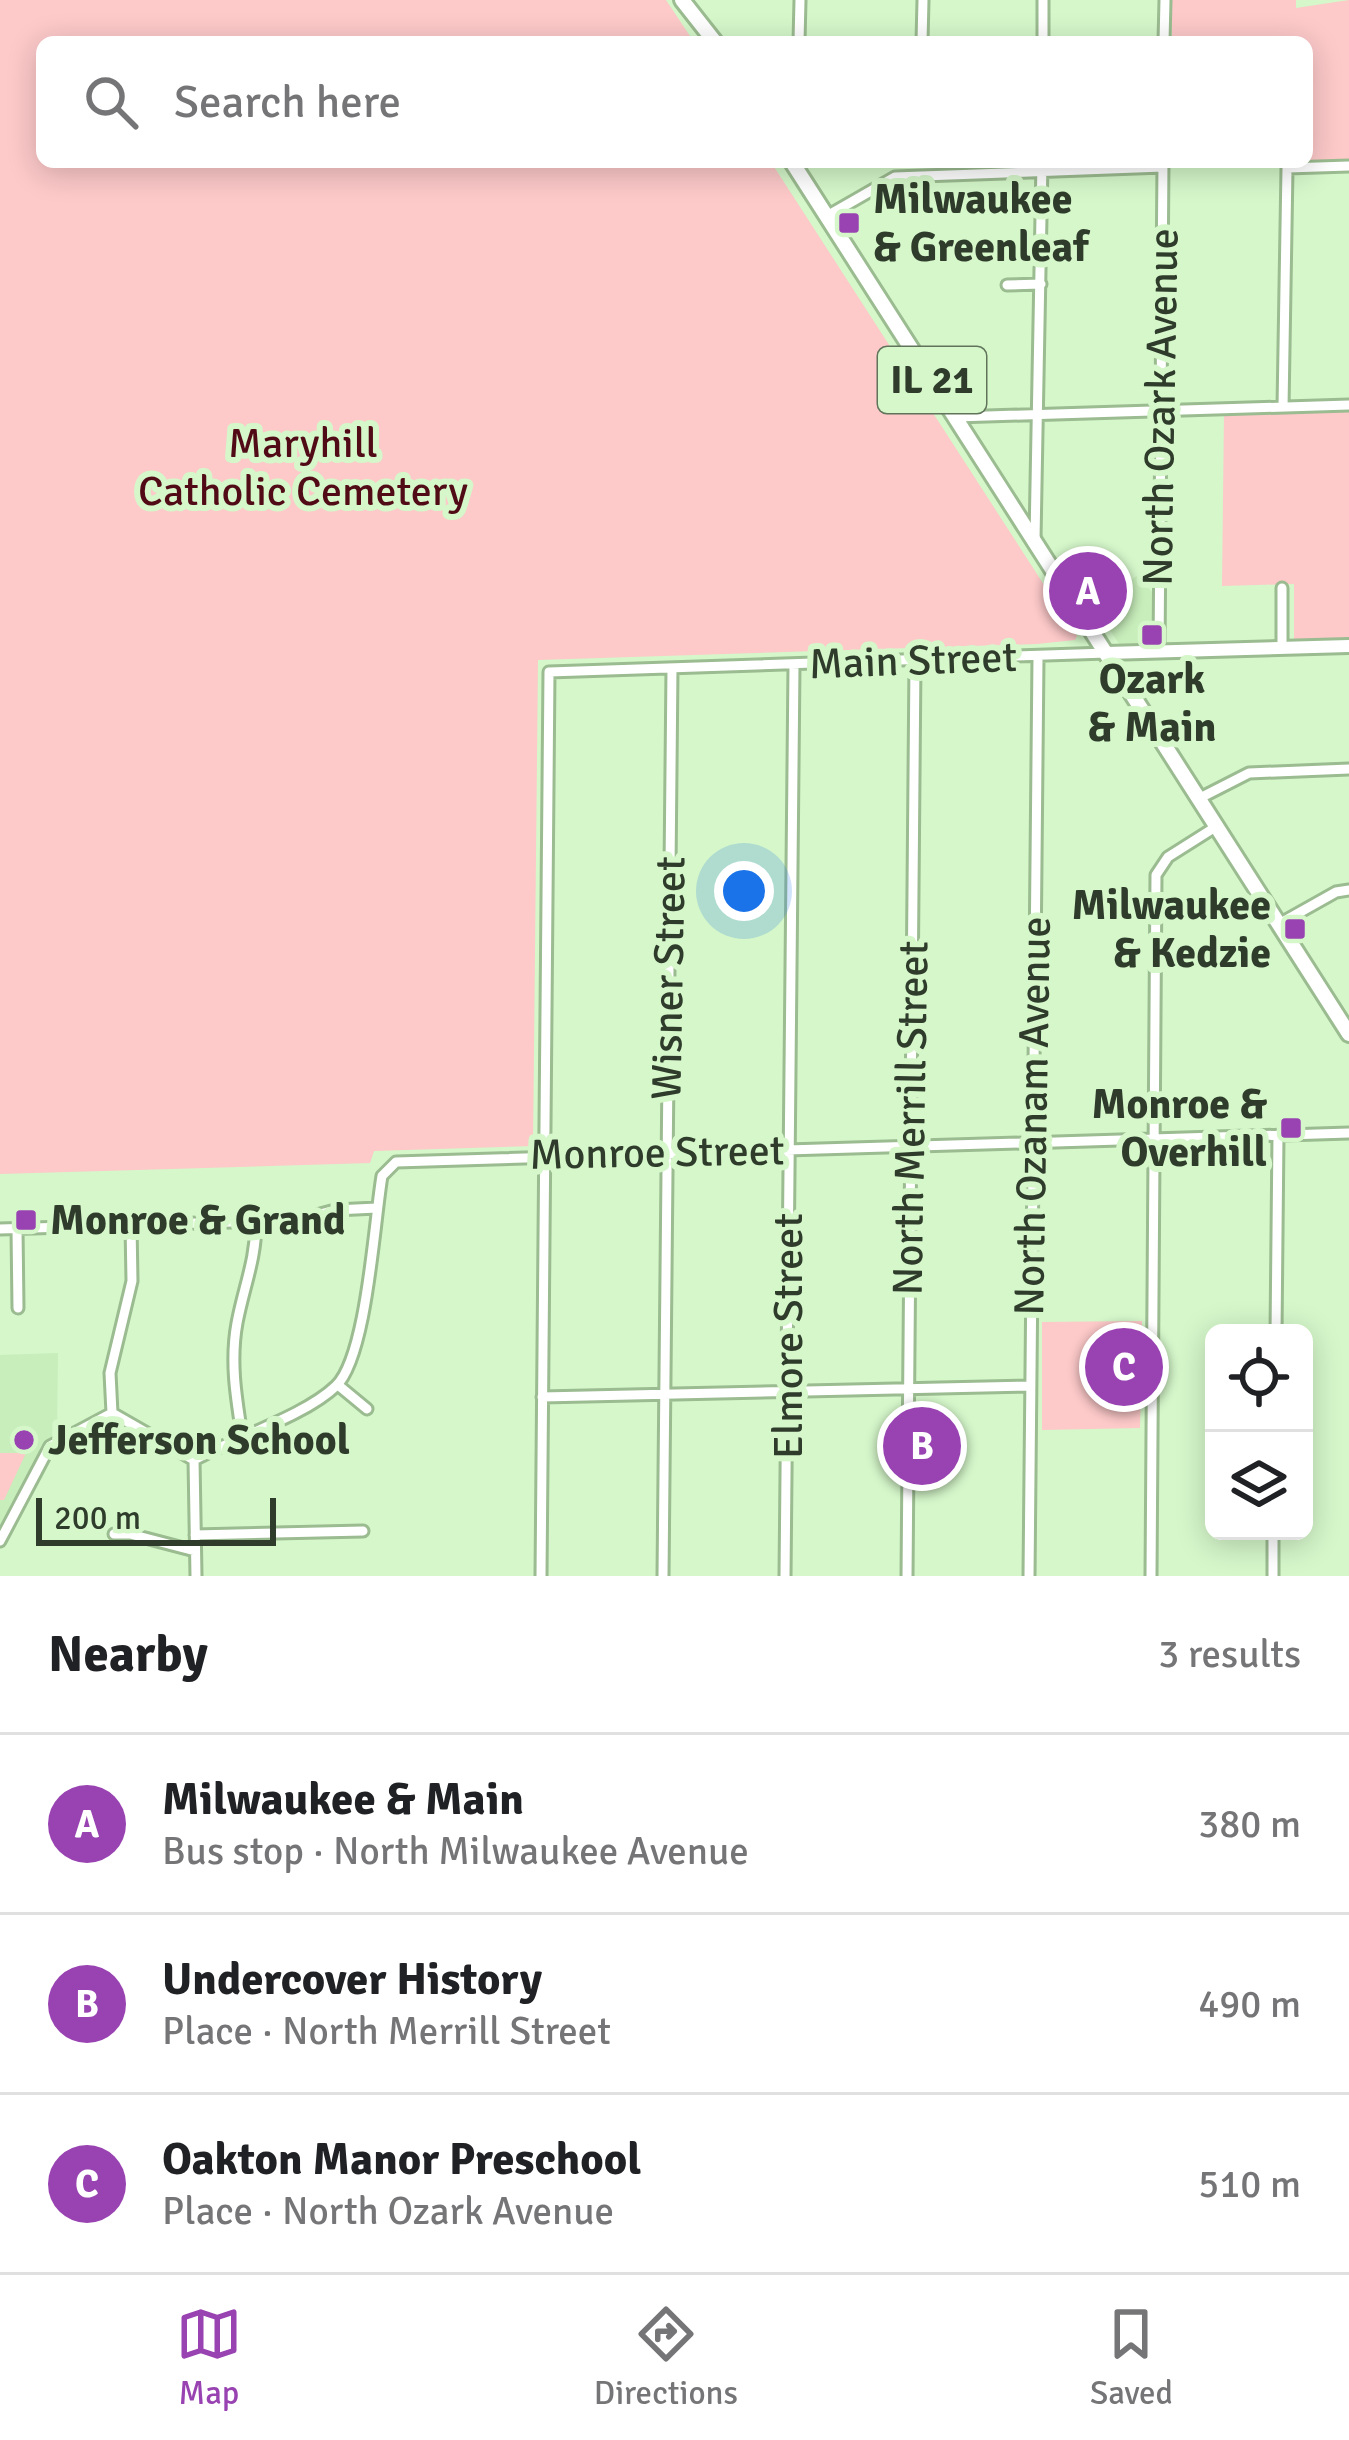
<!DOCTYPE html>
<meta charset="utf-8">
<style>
body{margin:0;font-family:Signika,sans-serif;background:#f2f2f2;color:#202124}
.controls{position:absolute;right:36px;bottom:36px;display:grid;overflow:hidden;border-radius:18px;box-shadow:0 6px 30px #0003}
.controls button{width:108px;height:108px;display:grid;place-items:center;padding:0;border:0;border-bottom:3px solid #e0e0e0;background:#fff;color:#202124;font:60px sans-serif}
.scale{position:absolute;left:36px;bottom:30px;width:240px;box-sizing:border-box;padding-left:12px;border:6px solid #2f3c2b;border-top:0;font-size:33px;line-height:42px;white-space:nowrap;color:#2f3c2b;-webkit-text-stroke:9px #d5f7ca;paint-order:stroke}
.you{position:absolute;left:744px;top:891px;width:42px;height:42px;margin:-30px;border:9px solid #fff;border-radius:50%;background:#1a73e8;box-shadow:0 0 0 18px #1a73e833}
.badge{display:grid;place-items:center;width:78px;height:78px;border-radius:50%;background:#9843b1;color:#fff;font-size:39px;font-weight:700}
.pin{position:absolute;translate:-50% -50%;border:6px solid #fff;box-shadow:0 3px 12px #0006}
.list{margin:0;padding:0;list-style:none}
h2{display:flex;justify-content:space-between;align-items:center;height:156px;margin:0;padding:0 48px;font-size:51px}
h2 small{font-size:39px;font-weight:400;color:#757577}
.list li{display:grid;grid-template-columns:78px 1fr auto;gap:36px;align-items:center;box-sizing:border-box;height:180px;padding:0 48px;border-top:3px solid #e0e0e0}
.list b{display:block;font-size:45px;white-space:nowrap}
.list p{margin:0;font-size:39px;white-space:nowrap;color:#757577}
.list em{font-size:39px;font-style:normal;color:#757577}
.icon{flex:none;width:66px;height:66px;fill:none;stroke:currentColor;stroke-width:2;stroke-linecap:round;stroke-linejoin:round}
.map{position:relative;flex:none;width:1349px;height:1576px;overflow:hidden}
.search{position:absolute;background:#fff;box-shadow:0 6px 30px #0003;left:36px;right:36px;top:36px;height:132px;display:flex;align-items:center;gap:30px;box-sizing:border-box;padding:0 42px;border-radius:18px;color:#757577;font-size:45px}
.sheet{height:696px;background:#fff}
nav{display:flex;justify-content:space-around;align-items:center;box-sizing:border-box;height:168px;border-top:3px solid #e0e0e0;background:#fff;font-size:33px;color:#757577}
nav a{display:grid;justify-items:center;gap:6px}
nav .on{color:#9843b1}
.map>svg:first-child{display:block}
</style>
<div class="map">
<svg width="1349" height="1576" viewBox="0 0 1349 1576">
<rect width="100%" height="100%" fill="#d5f7ca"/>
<path fill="#c8eebb" d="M1137,576L1161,601V650L1124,651L1091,602Z
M58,1353L57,1433L41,1447L0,1528V1355Z"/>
<path fill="#fdc9c9" d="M0,0H666L694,42H42V162H771L1077,636L1075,640L1037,644L538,660L533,1146L374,1151L370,1163L0,1174Z
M1172,0H1296V8L1349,0V160L1307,161V42H1172Z
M1349,409V641L1294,642V584L1222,586L1224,414Z
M1142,1321L1140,1428L1042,1430V1322Z
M0,1453H26L4,1500H0Z"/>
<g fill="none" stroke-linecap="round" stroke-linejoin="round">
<defs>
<path id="street" d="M799,42L800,0
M922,42L923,0
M1043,42V0
M1164,42L1165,0
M827,216L895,177L1163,167
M1007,285L1041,284
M1283,407L1287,168L1349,166
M956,417L1349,405
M1035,539L1042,162
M1282,588V648
M1159,652L1163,162
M1200,798L1249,773L1349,769
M1279,924L1336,892L1349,890
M0,1229L298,1220L335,1210L377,1208
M17,1229L18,1308
M1276,1333L1278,1135
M338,1385L367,1409
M542,1397L1030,1386
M112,1413L110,1373L132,1281L131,1225
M242,1435C236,1397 230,1361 237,1323C244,1286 256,1260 256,1222
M194,1460C234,1438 305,1416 336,1386C367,1356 374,1223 382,1176L396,1162L1349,1133
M194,1460L196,1576
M114,1534H130L195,1551
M195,1535L363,1531
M0,1541L50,1446L112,1413L194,1460
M541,1576L549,672L1107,653
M663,1576L672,668
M785,1576L794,665
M907,1576L915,661
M1029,1576L1038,657
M1151,1576L1156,875L1168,857L1217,826
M1273,1576V1531"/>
<path id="secondary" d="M1107,653L1349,646"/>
<path id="primary" d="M682,0L715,42
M792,162L1349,1034"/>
</defs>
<use href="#street" stroke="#9bbb90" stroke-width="15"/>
<use href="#secondary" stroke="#9bbb90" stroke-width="18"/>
<use href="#primary" stroke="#9bbb90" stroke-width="20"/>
<use href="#street" stroke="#fff" stroke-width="9"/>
<use href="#secondary" stroke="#fff" stroke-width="12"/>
<use href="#primary" stroke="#fff" stroke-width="14"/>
</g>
<g fill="#9843b1" stroke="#d5f7ca" stroke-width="4.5">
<rect x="837" y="211" width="24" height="24" rx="6"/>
<rect x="1140" y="623" width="24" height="24" rx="6"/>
<rect x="1283" y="917" width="24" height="24" rx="6"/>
<rect x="1279" y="1116" width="24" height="24" rx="6"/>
<rect x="14" y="1208" width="24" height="24" rx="6"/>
<circle cx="24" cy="1440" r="12"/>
</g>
<g text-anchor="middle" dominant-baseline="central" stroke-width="12" stroke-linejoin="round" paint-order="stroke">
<rect fill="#d5f7ca" stroke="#61745b" stroke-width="3" x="878" y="347" width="108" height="66" rx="9"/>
<g font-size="39" font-weight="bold" fill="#2f3c2b">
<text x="932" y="380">IL 21</text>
</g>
<g font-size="42" font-weight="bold" fill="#2f3c2b" stroke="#d5f7ca" text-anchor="start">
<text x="873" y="199">Milwaukee<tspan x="873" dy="48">&amp; Greenleaf</tspan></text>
<text x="1152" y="679" text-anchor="middle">Ozark<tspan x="1152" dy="48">&amp; Main</tspan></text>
<text x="1271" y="905" text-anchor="end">Milwaukee<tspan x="1271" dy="48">&amp; Kedzie</tspan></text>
<text x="1267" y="1104" text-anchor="end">Monroe &amp;<tspan x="1267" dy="48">Overhill</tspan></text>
<text x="50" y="1220">Monroe &amp; Grand</text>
<text x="48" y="1440">Jefferson School</text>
</g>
<g font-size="42" fill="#2f3c2b" stroke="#d5f7ca">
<text transform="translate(1161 407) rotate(-89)">North Ozark Avenue</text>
<text transform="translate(913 661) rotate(-2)">Main Street</text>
<text transform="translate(669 978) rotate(-89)">Wisner Street</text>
<text transform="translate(1033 1116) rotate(-89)">North Ozanam Avenue</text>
<text transform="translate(911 1118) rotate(-89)">North Merrill Street</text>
<text transform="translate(657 1153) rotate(-1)">Monroe Street</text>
<text transform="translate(788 1336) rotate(-90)">Elmore Street</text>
</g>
<g font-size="42" fill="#510b16" stroke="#d5f7ca">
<text x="303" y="443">Maryhill<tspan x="303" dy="48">Catholic Cemetery</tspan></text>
</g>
</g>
</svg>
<div class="controls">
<button><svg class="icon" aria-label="locate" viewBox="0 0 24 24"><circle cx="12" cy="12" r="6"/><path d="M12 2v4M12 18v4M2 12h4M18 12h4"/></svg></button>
<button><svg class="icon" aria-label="layers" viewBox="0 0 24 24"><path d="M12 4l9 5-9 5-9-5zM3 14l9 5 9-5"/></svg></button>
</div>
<div class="scale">200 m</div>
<div class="you"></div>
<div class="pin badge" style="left:1088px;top:591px">A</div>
<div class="pin badge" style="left:922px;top:1446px">B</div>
<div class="pin badge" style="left:1124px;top:1367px">C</div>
<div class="search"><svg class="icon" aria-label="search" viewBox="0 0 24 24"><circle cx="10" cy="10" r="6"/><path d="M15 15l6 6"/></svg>Search here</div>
</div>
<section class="sheet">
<h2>Nearby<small>3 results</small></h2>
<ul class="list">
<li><span class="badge">A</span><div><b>Milwaukee &amp; Main</b><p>Bus stop · North Milwaukee Avenue</p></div><em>380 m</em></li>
<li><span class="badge">B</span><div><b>Undercover History</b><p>Place · North Merrill Street</p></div><em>490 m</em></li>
<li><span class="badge">C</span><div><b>Oakton Manor Preschool</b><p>Place · North Ozark Avenue</p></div><em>510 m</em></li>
</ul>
</section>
<nav>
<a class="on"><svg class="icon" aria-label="map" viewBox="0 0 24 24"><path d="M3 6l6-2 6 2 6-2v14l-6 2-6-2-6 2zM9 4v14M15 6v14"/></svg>Map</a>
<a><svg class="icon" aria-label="directions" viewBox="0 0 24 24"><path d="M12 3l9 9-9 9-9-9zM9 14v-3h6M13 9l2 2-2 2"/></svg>Directions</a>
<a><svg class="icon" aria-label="saved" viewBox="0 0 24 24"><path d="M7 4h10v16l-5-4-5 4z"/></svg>Saved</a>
</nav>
